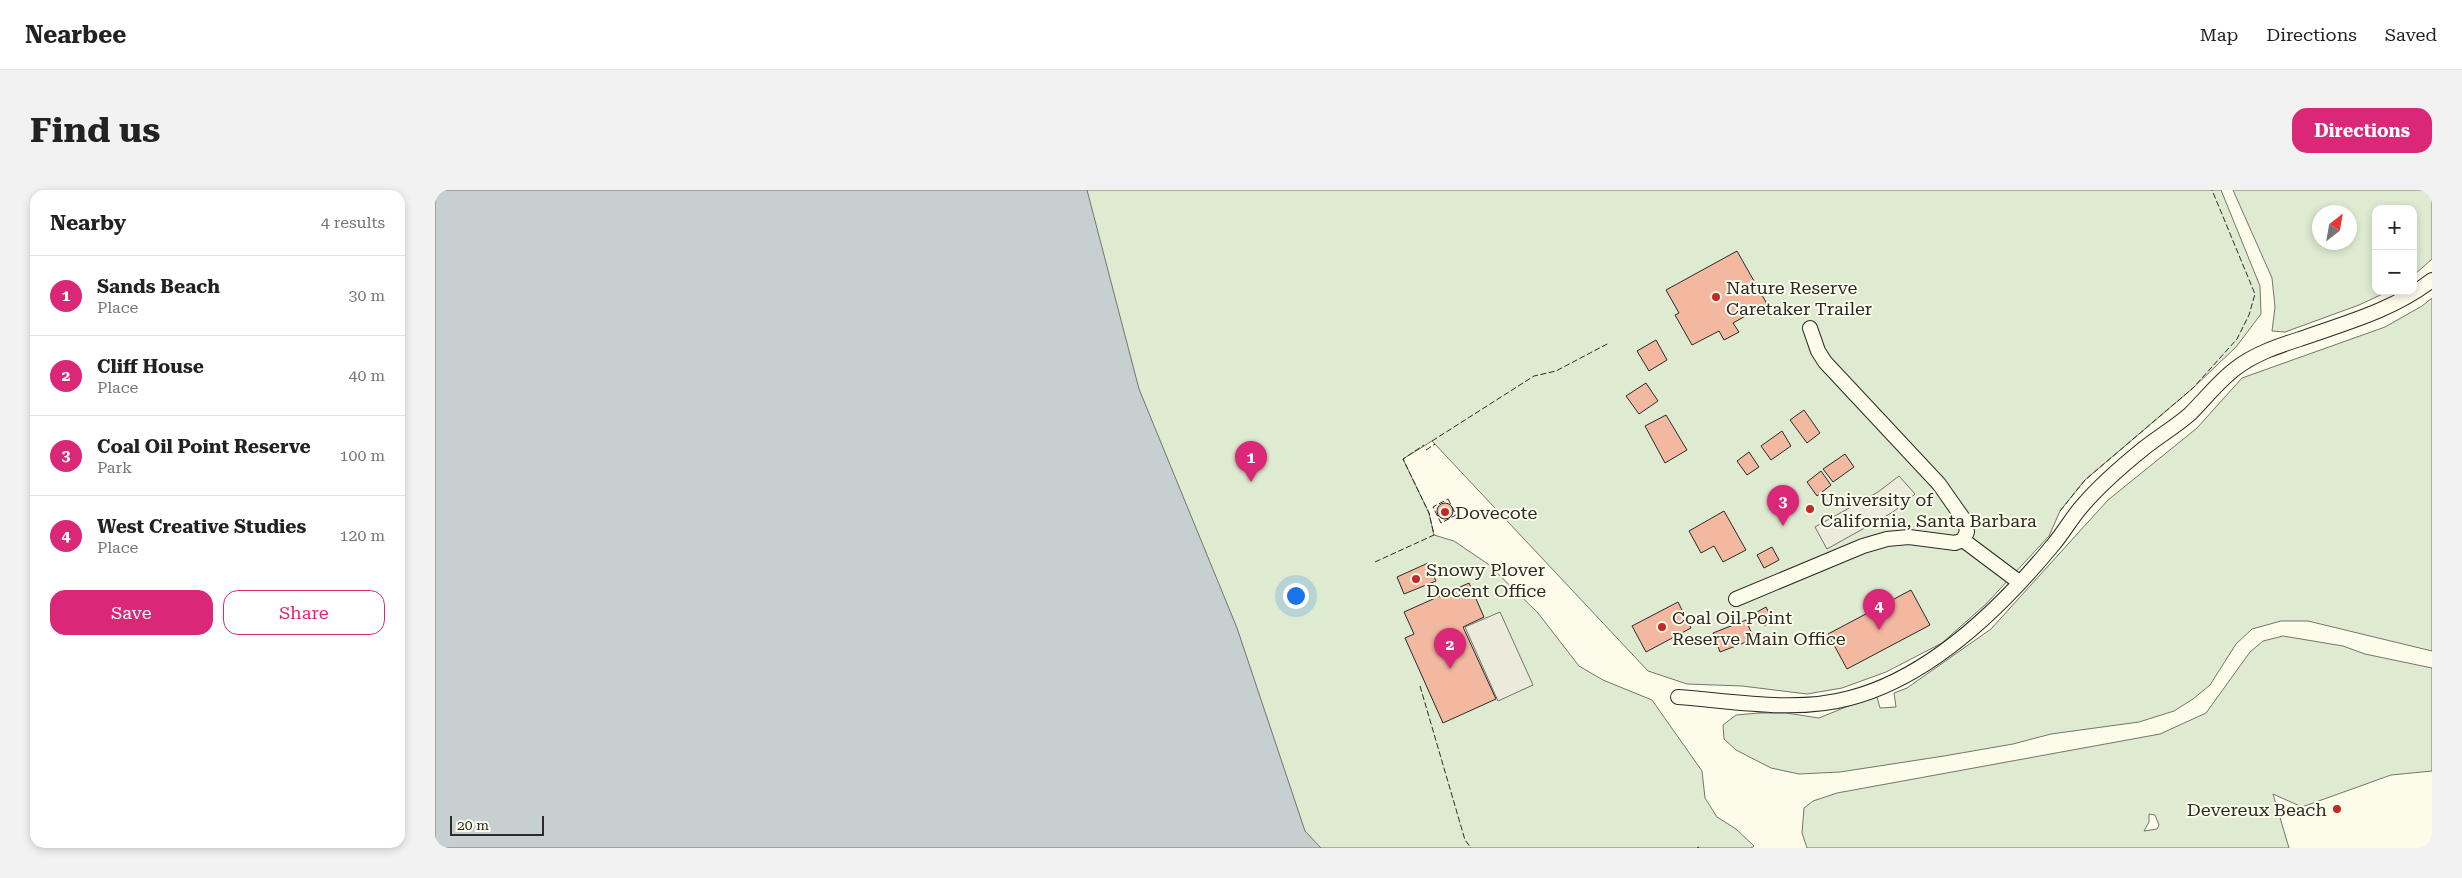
<!DOCTYPE html>
<meta charset="utf-8">
<style>
body{margin:0;font-family:"Roboto Serif",serif;background:#f2f2f2;color:#222}
.controls{position:absolute;right:15px;top:15px;display:grid;overflow:hidden;border-radius:10px;box-shadow:0 2px 8px #0003}
.controls button{width:45px;height:45px;display:grid;place-items:center;padding:0;border:0;border-bottom:1px solid #e0e0e0;background:#fff;color:#222;font:25px sans-serif}
.compass{position:absolute;left:1877px;top:15px;width:45px;height:45px;border-radius:50%;background:#fff;box-shadow:0 2px 8px #0003;rotate:31deg}
.scale{position:absolute;left:15px;bottom:12px;width:94px;box-sizing:border-box;padding-left:5px;border:2px solid #2b2b2b;border-top:0;font-size:14px;line-height:18px;white-space:nowrap;color:#2b2b2b;-webkit-text-stroke:4px #fdfbea;paint-order:stroke}
.you{position:absolute;left:860px;top:405px;width:18px;height:18px;margin:-12px;border:4px solid #fff;border-radius:50%;background:#1a73e8;box-shadow:0 0 0 8px #1a73e833}
.badge{display:grid;place-items:center;width:32px;height:32px;border-radius:50%;background:#db2777;color:#fff;font-size:16px;font-weight:700}
.pin{position:absolute;translate:-50% -41px;filter:drop-shadow(0 1px 2px #0008)}
.pin::after{content:'';position:absolute;top:26px;width:18px;height:15px;background:inherit;clip-path:polygon(0 0,100% 0,50% 100%)}
.list{margin:0;padding:0;list-style:none}
h2{display:flex;justify-content:space-between;align-items:center;height:65px;margin:0;padding:0 20px;font-size:21px}
h2 small{font-size:16px;font-weight:400;color:#767676}
.list li{display:grid;grid-template-columns:32px 1fr auto;gap:15px;align-items:center;box-sizing:border-box;height:80px;padding:0 20px;border-top:1px solid #e0e0e0}
.list b{display:block;font-size:19px;white-space:nowrap}
.list p{margin:0;font-size:16px;white-space:nowrap;color:#767676}
.list em{font-size:16px;font-style:normal;color:#767676}
.actions{display:flex;gap:10px;padding:15px 20px}
.actions a{flex:1;padding:11px 0;border:1px solid #db2777;border-radius:15px;text-align:center;font-size:18px;color:#db2777}
.actions .main{background:#db2777;color:#fff}
.map{position:relative;flex:none;width:1997px;height:658px;overflow:hidden;border-radius:15px}
header{display:flex;align-items:center;gap:30px;box-sizing:border-box;height:70px;padding:0 25px;background:#fff;border-bottom:1px solid #e0e0e0}
header strong{font-size:24px}
nav{display:flex;gap:28px;margin-inline-start:auto;font-size:18px}
.intro{display:flex;align-items:center;justify-content:space-between;box-sizing:border-box;height:120px;padding:0 30px}
h1{margin:0;font-size:35px}
.button{padding:12px 22px;border-radius:15px;background:#db2777;color:#fff;font-size:18px;font-weight:700}
main{display:flex;gap:30px;padding:0 30px}
aside{flex:1;background:#fff;border-radius:15px;box-shadow:0 2px 8px #0003}
.map>svg:first-child{display:block}
</style>
<header>
<strong>Nearbee</strong>
<nav><a>Map</a><a>Directions</a><a>Saved</a></nav>
</header>
<div class="intro"><h1>Find us</h1><a class="button">Directions</a></div>
<main>
<aside>
<h2>Nearby<small>4 results</small></h2>
<ul class="list">
<li><span class="badge">1</span><div><b>Sands Beach</b><p>Place</p></div><em>30 m</em></li>
<li><span class="badge">2</span><div><b>Cliff House</b><p>Place</p></div><em>40 m</em></li>
<li><span class="badge">3</span><div><b>Coal Oil Point Reserve</b><p>Park</p></div><em>100 m</em></li>
<li><span class="badge">4</span><div><b>West Creative Studies</b><p>Place</p></div><em>120 m</em></li>
</ul>
<div class="actions"><a class="main">Save</a><a>Share</a></div>
</aside>
<div class="map">
<svg width="1997" height="658" viewBox="0 0 1997 658">
<rect width="100%" height="100%" fill="#fdfbea"/>
<path fill="#deebd1" stroke="#74746e" fill-rule="evenodd" d="M0,0H1786L1825,96L1826,124L1801,157L1758,198L1650,290L1625,321L1614,346L1551,414L1507,453L1451,482L1407,498L1372,504L1307,496L1252,494L1213,481L997,251L968,269L994,323L999,345L1019,351L1053,374L1103,423L1144,476L1168,490L1217,510L1267,581L1270,608L1282,627L1301,639L1319,656L1316,658H0Z
M1798,0H1997V69L1978,86V19H1941V101H1954L1924,115L1850,142L1837,141L1840,117L1837,88ZM1884,22H1914V52H1884Z
M1997,108V461L1873,431H1846L1817,439L1801,454L1775,495L1758,509L1739,521L1704,532L1616,544L1578,554L1509,566L1405,582L1364,584L1336,578L1301,560L1289,549L1288,535L1301,525L1324,523H1351L1384,528L1428,510L1442,507L1445,518L1461,517L1459,503L1472,498L1556,439L1673,310L1762,238L1807,188L1950,137L1987,116Z
M1848,446L1908,456L1930,464L1997,478V581L1956,585L1867,617L1838,604L1854,658H1372L1367,643L1369,618L1378,611L1402,603L1725,544L1771,523L1815,462L1828,451ZM1714,624L1720,625L1724,635L1722,639L1709,641L1714,632Z"/>
<path fill="#eceadb" stroke="#74746e" d="M1464,286L1480,304L1458,322L1392,359L1380,337L1443,302Z
M1065,422L1098,495L1063,511L1030,437Z"/>
<path fill="#c7d0d0" stroke="#74746e" d="M0,0H652L704,199L802,438L870,641L886,658H0Z"/>
<path fill="#f2b8a0" stroke="#2b2b2b" d="M1302,61L1332,114L1298,133L1304,142L1289,150L1284,141L1257,155L1240,125L1244,123L1231,100Z
M1221,150L1232,170L1214,181L1202,161Z
M1211,193L1223,211L1204,224L1191,206Z
M1369,220L1385,243L1372,253L1355,230Z
M1231,225L1252,260L1230,273L1210,236Z
M1347,241L1356,256L1336,270L1326,256Z
M1314,262L1324,277L1312,285L1302,271Z
M1410,264L1419,277L1398,292L1388,279Z
M1386,281L1396,295L1382,306L1372,292Z
M1002 321a8 8 0 1 1 16 0a8 8 0 1 1-16 0Z
M1289,321L1311,360L1288,372L1279,356L1266,363L1254,341Z
M1337,357L1344,370L1329,378L1322,365Z
M993,373L1001,391L969,404L962,387Z
M1034,393L1049,427L1028,437L1061,509L1008,533L970,448L979,444L969,422Z
M1476,400L1495,435L1412,479L1393,444Z
M1243,412L1256,438L1211,462L1197,436Z
M1331,417L1338,431L1329,436L1322,422Z
M1311,430L1319,449L1285,462L1278,443Z"/>
<g fill="none" stroke-linecap="round" stroke-linejoin="round">
<defs>
<path id="service" d="M1528,350L1584,392
M1301,409L1428,356L1452,349L1474,347L1520,353L1528,350L1532,342L1530,331L1504,294L1390,172L1383,161L1375,138
M1243,507C1299,511 1361,523 1415,508C1496,487 1566,418 1618,355C1629,342 1637,327 1648,315C1666,294 1687,276 1708,259C1723,247 1740,237 1755,224C1770,209 1783,192 1800,179C1819,164 1843,156 1865,149C1910,133 1959,120 1997,90"/>
</defs>
<use href="#service" stroke="#2b2b2b" stroke-width="16"/>
<use href="#service" stroke="#fdfbea" stroke-width="14"/>
<path stroke="#2b2b2b" stroke-width="1" stroke-dasharray="6 2.5" stroke-linecap="butt" d="M997,251L1099,186L1121,181L1174,153
M991,260L1000,254
M1013,309L1021,325L1006,333L998,317Z
M1625,321L1650,290L1758,198L1802,149L1814,125L1820,104L1777,0
M940,372L999,345L994,323L968,269L989,255
M985,496L1030,650L1036,658
M1262,658L1264,657"/>
</g>
<g fill="#c62828" stroke="#fdfbea" stroke-width="2">
<circle cx="1281" cy="107" r="5"/>
<circle cx="1375" cy="319" r="5"/>
<circle cx="1010" cy="322" r="5"/>
<circle cx="981" cy="389" r="5"/>
<circle cx="1227" cy="437" r="5"/>
<circle cx="1902" cy="619" r="5"/>
</g>
<g text-anchor="middle" dominant-baseline="central" stroke-width="4" stroke-linejoin="round" paint-order="stroke">
<g font-size="18" fill="#2b2b2b" stroke="#fdfbea" text-anchor="start">
<text x="1291" y="97">Nature Reserve<tspan x="1291" dy="21">Caretaker Trailer</tspan></text>
<text x="1385" y="309">University of<tspan x="1385" dy="21">California, Santa Barbara</tspan></text>
<text x="1020" y="322">Dovecote</text>
<text x="991" y="379">Snowy Plover<tspan x="991" dy="21">Docent Office</tspan></text>
<text x="1237" y="427">Coal Oil Point<tspan x="1237" dy="21">Reserve Main Office</tspan></text>
<text x="1892" y="619" text-anchor="end">Devereux Beach</text>
</g>
</g>
</svg>
<div class="controls">
<button>+</button>
<button>−</button>
</div>
<svg class="compass" viewBox="-18 -18 36 36"><path d="M0-13l5 13h-10z" fill="#e53935"/><path d="M0 13l5-13h-10z" fill="#767676"/></svg>
<div class="scale">20 m</div>
<div class="you"></div>
<div class="pin badge" style="left:816px;top:292px">1</div>
<div class="pin badge" style="left:1015px;top:479px">2</div>
<div class="pin badge" style="left:1348px;top:336px">3</div>
<div class="pin badge" style="left:1444px;top:440px">4</div>
</div>
</main>
